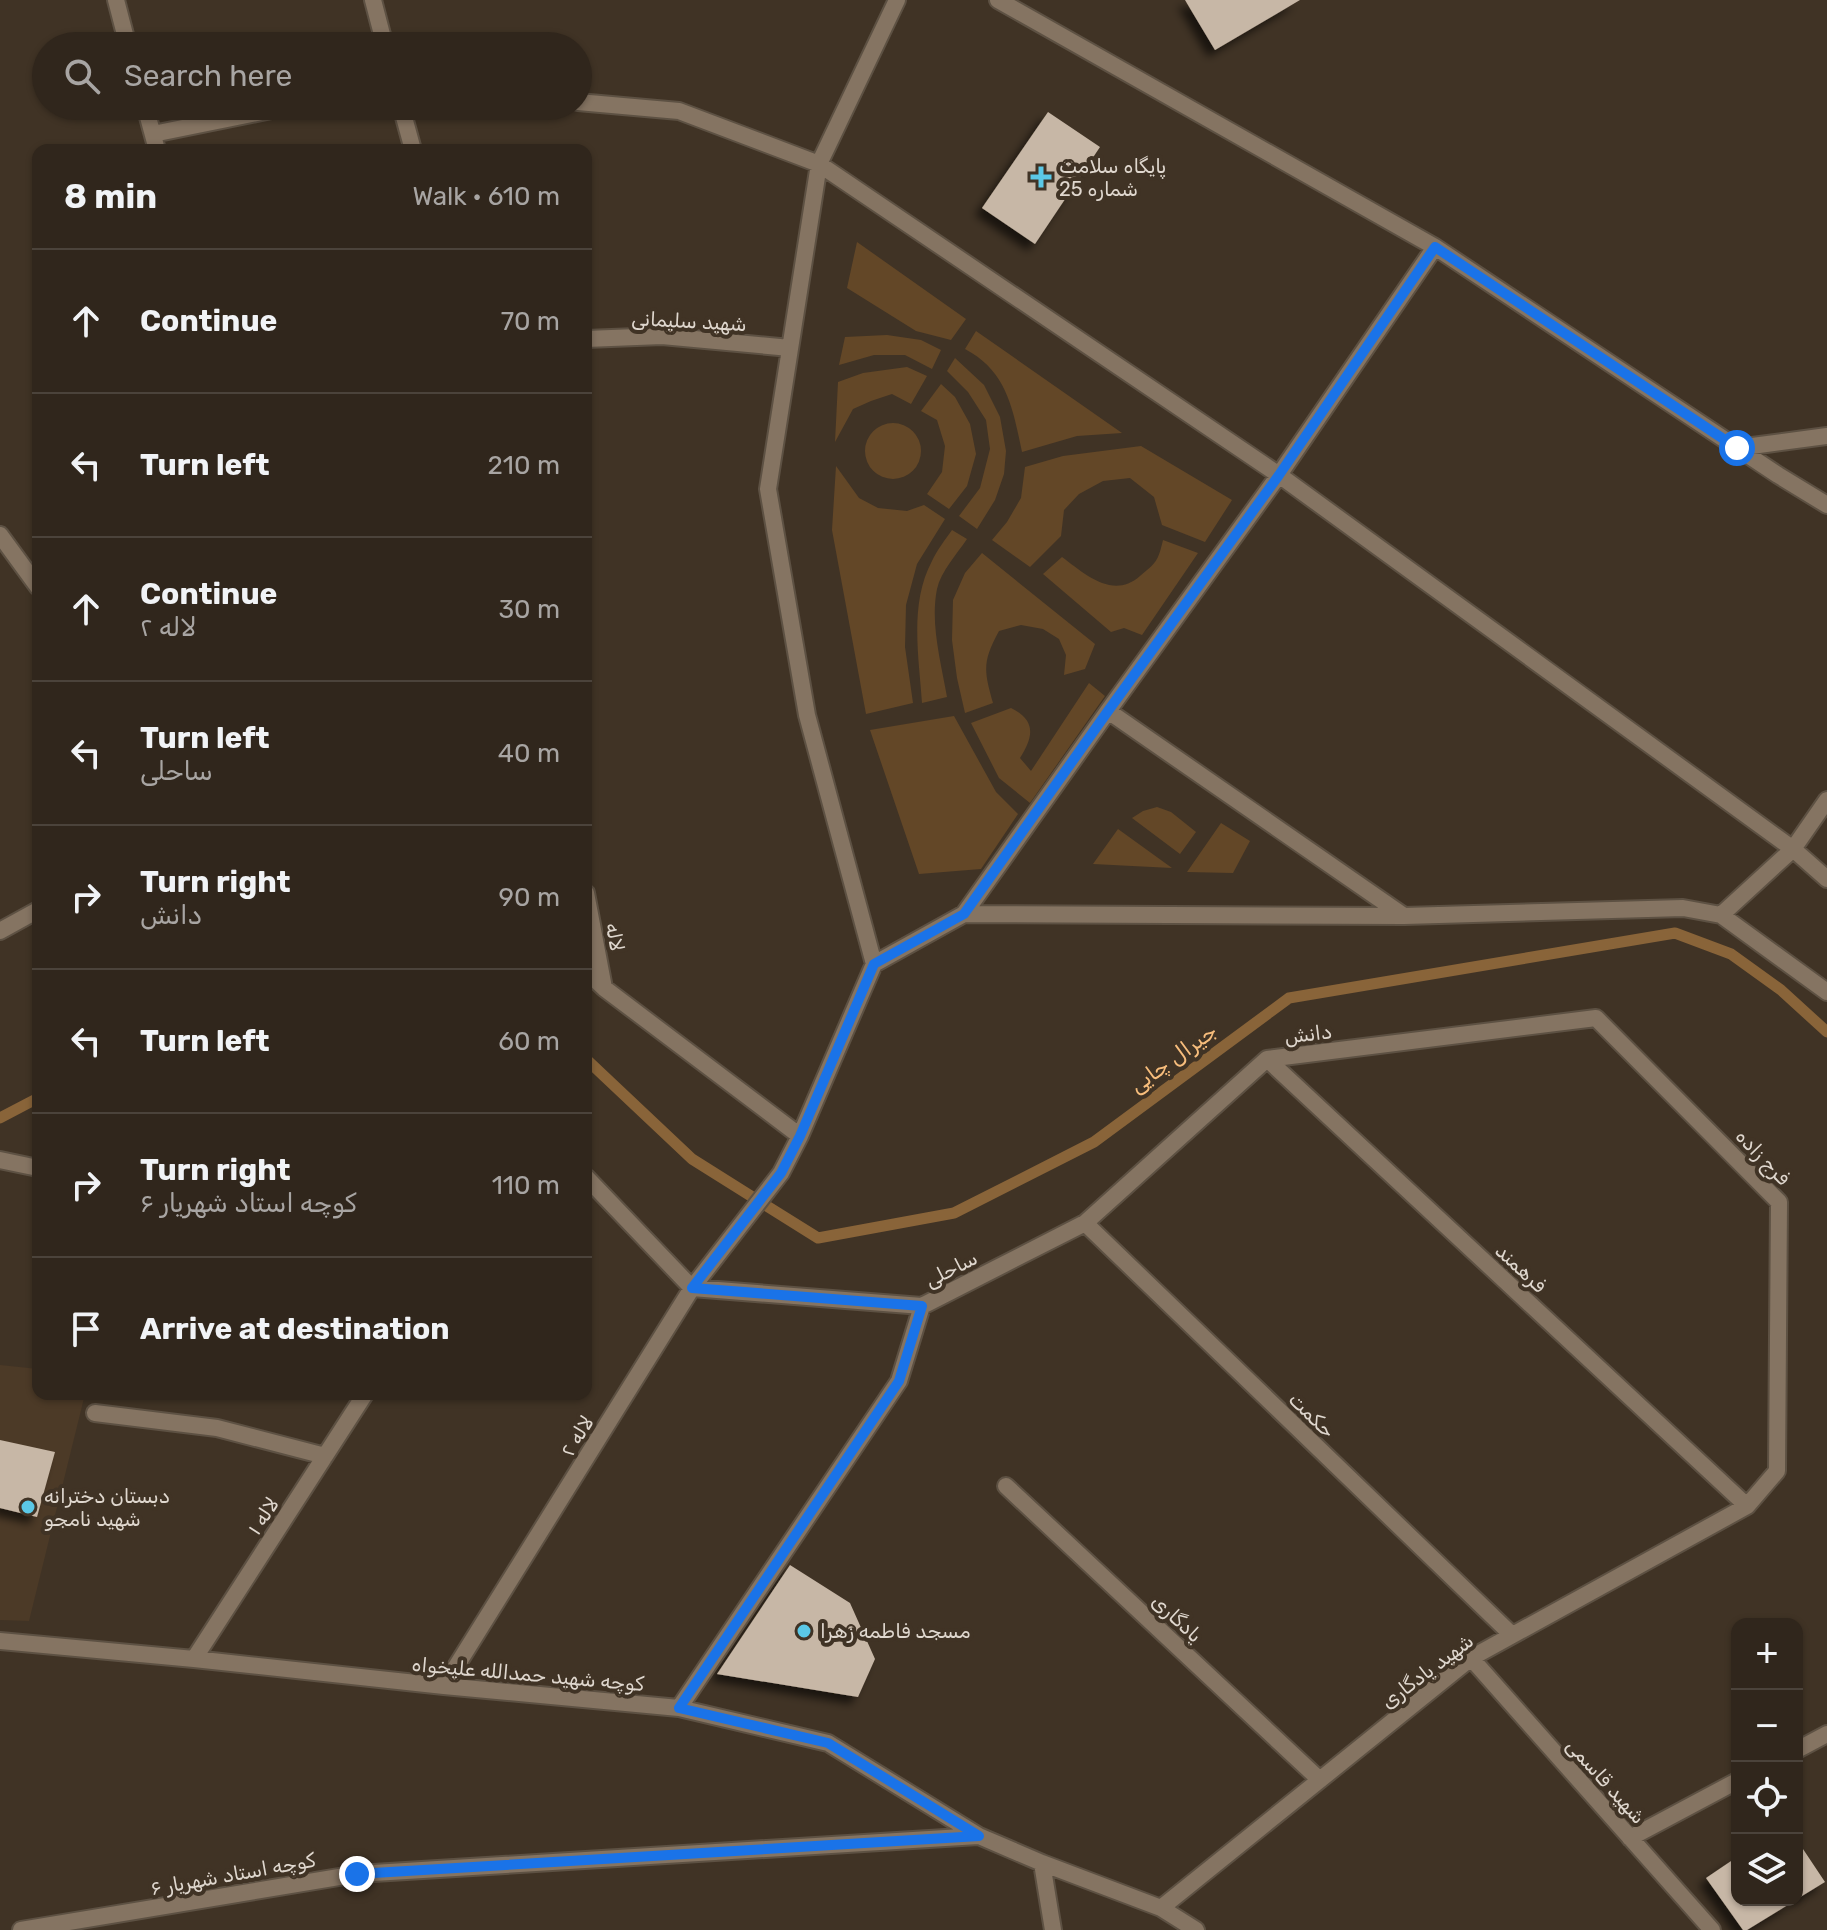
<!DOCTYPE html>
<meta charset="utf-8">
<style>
body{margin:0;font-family:Rubik,"Noto Naskh Arabic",sans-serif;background:#382e25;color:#f1f3f6}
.controls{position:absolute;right:24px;bottom:24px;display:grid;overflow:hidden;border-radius:16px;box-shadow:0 2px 6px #0004}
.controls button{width:72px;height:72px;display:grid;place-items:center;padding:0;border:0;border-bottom:2px solid #4b433b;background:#30261c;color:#f1f3f6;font:40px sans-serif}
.stop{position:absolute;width:24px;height:24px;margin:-18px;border:6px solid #1a73e8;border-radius:50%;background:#fff}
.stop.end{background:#1a73e8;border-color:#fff;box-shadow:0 2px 8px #0008}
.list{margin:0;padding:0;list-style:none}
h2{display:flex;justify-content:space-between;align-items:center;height:104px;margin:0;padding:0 32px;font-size:34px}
h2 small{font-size:26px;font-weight:400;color:#a8a5a3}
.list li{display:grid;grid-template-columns:52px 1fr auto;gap:24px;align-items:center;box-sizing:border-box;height:144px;padding:0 32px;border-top:2px solid #4b433b}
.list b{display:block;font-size:30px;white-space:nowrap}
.list p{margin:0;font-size:26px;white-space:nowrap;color:#a8a5a3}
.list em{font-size:26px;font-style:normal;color:#a8a5a3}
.icon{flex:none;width:44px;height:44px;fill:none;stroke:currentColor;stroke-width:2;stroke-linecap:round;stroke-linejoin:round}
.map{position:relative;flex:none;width:1827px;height:1930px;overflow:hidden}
.search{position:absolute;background:#30261c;box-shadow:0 2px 6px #0004;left:32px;top:32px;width:560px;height:88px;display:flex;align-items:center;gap:20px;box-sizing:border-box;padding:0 28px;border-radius:44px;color:#a8a5a3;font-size:30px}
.panel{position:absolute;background:#30261c;box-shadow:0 2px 6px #0004;left:32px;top:144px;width:560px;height:1256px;border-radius:16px}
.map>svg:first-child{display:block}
</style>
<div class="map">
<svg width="1827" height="1930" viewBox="0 0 1827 1930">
<defs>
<filter id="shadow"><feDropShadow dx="-7" dy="7" stdDeviation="4" flood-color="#0009"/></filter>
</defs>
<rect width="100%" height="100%" fill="#403325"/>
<path fill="#4c3a27" d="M0,1365L38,1369V1394H85L29,1621L0,1620Z"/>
<path fill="#634727" d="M857,242L966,319L951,340L916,331L847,288Z
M976,331L1122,433L1077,436L1022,452C1013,409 1007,371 965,349Z
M887,335L921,340L941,350L932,369L905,355H874L839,365L845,337Z
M955,358L984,385L1000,417L1006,451L1004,474L995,500L977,529L959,516L980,488L990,449L986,420L968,392L947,371Z
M907,367L927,376L911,404L892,394L871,401L853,409L835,442L838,382L863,373Z
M941,384L955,397L970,424L976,454L967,486L949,509L927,494L942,472L945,446L937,420L921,411Z
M865 451a28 28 0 1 1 56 0a28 28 0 1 1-56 0Z
M1141,446L1232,500L1205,542L1162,525L1154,497L1130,478L1103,481L1079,494L1064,510L1061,536L1030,567L992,540L1007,522L1021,498L1025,467L1063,456Z
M836,466L859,498L878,508L907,511L924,505L945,519L917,564L906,605L905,647L913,703L866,714L832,530Z
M952,530L967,539C957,554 941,571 937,589C930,624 941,662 947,697L922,703C919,657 909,604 932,561C937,550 945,540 952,530Z
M1163,540L1198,553L1142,635L1124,628L1111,632L1043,574L1062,557C1085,574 1113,600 1140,576C1157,562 1158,561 1163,540Z
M982,553L1095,644L1085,669L1064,675L1066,655L1059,639L1043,629L1021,625L999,631C982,662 984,671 993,703L965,713L957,678L952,640L953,600L965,573Z
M1089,683L1105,696L1030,803L999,778L971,723L1011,708C1037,721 1033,737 1020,758L1031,771Z
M954,716L996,792L1018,814L981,869L919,874L870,730Z
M1157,807L1171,812L1196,832L1180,854L1132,818L1143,811Z
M1221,823L1250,841L1233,873L1187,872Z
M1118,829L1172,868L1093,864Z"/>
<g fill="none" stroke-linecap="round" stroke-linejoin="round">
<path stroke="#896439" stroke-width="11" d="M586,1059L692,1159L818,1238L954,1213L1094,1142L1289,998L1675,933L1731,954L1781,990L1827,1032
M0,1118L38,1098"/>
</g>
<path fill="#c7b7a6" filter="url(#shadow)" d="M1185,0H1300L1215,50Z
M1048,112L1100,147L1035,244L982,208Z
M0,1440L55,1452L37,1517L0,1508Z
M790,1565L850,1603L875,1659L858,1697L717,1674Z
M1797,1840L1825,1882L1797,1899Z
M1737,1857V1900H1796L1747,1930H1743L1706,1878Z"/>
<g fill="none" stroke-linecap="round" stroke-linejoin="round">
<defs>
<path id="minor" d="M116,0L128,46
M373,0L385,46
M998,0L1435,247
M578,102L679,111L819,164L897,0
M145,106L157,150
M401,106L413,150
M153,134L291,106
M586,339L662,336L790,348
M1737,448L1827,436
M1827,505L1778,475L1435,247L1279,475L1108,711L964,914L874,964L807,715L768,489L819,164L1279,475L1793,849L1827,879
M0,535L38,587
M1108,711L1404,916
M586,893L604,988
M964,914L1404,916L1683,908L1721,915L1793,849L1827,800
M1721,915L1827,992
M0,931L38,910
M586,971L604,988L800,1136
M1267,1059L1747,1506
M0,1160L38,1168
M586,1177L692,1288L922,1306L1085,1223L1267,1059L1596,1018L1779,1202L1777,1471L1747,1506L1471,1658L1161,1908
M1085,1223L1512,1635
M95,1413L217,1428L325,1456
M1006,1486L1320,1780
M0,1641L194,1659L444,1686L679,1708L828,1743L979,1836L1042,1863L1161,1908L1196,1930
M1471,1658L1712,1930
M194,1659L365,1394
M444,1686L692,1288L781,1173L800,1136L874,964
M679,1708L899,1381L922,1306
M1797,1750L1827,1734
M1630,1838L1737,1781
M1042,1863L1053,1930
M21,1930L357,1874L978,1836"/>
</defs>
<use href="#minor" stroke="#5d5143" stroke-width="20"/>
<use href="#minor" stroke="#857462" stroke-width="16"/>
</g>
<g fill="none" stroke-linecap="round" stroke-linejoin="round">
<path stroke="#1a73e8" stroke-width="10" d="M357,1874L979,1836L828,1743L679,1708L899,1381L922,1306L692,1288L781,1173L800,1136L874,964L964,914L1108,711L1279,475L1435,247L1737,448"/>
</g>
<g fill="#5bc8e6" stroke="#403325" stroke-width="3">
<path d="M1037 165h8v8h8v8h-8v8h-8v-8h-8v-8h8z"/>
<circle cx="28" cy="1507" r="8"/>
<circle cx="804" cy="1631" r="8"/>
</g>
<g text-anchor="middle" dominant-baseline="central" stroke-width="8" stroke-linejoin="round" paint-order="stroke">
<g font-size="20" fill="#dfd7ce" stroke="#403325" text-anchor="start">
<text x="1059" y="166">پایگاه سلامت<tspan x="1059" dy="23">شماره 25</tspan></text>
<text x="44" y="1496">دبستان دخترانه<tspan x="44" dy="23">شهید نامجو</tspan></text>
<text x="820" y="1631">مسجد فاطمه زهرا</text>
</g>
<g font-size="20" fill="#dfd7ce" stroke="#403325">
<text transform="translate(689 321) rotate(3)">شهید سلیمانی</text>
<text transform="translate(615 937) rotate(79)">لاله</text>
<text transform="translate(1308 1034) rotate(-7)">دانش</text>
<text transform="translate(1763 1157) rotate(46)">فرج زاده</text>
<text transform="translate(1521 1268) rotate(43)">فرهمند</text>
<text transform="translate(951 1269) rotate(-27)">ساحلی</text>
<text transform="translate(1312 1415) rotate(44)">حکمت</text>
<text transform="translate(577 1436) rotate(-58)">لاله ۲</text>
<text transform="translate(263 1516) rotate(-57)">لاله ۱</text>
<text transform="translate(1177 1618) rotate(43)">یادگاری</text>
<text transform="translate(1427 1671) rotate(-37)">شهید یادگاری</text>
<text transform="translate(528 1674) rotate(5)">کوچه شهید حمدالله علیخواه</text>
<text transform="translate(1606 1781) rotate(48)">شهید قاسمی</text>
<text transform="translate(233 1874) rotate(-10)">کوچه استاد شهریار ۶</text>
</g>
<g font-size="22" font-style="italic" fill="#f7bd7c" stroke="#403325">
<text transform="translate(1173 1058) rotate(-36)">جیرال چایی</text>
</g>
</g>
</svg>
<div class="controls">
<button>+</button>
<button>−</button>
<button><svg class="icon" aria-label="locate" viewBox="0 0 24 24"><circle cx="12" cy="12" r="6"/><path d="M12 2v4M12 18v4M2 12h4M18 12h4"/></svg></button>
<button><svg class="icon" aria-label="layers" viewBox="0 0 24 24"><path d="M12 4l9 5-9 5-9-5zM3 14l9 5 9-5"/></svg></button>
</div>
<div class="stop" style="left:1737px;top:448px"></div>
<div class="stop end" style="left:357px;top:1874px"></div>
<div class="search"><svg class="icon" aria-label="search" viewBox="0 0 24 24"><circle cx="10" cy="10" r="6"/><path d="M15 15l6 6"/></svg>Search here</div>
<section class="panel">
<h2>8 min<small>Walk · 610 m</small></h2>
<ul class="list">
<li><svg class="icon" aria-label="ahead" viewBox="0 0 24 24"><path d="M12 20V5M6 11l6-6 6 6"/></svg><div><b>Continue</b></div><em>70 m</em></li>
<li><svg class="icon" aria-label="left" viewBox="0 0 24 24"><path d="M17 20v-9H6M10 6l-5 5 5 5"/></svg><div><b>Turn left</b></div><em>210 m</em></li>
<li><svg class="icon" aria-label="ahead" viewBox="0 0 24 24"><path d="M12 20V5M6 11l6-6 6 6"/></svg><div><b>Continue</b><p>لاله ۲</p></div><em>30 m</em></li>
<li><svg class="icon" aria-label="left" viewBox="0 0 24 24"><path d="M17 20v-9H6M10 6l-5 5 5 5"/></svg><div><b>Turn left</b><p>ساحلی</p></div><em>40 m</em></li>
<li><svg class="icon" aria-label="right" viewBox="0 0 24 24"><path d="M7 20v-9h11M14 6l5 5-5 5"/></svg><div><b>Turn right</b><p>دانش</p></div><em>90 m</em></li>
<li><svg class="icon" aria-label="left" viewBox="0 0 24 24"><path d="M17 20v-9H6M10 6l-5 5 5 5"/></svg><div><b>Turn left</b></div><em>60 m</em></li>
<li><svg class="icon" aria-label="right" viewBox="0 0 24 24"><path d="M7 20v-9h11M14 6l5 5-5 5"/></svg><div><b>Turn right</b><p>کوچه استاد شهریار ۶</p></div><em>110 m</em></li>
<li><svg class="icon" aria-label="arrive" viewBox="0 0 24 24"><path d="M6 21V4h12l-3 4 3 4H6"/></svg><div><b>Arrive at destination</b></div></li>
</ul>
</section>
</div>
